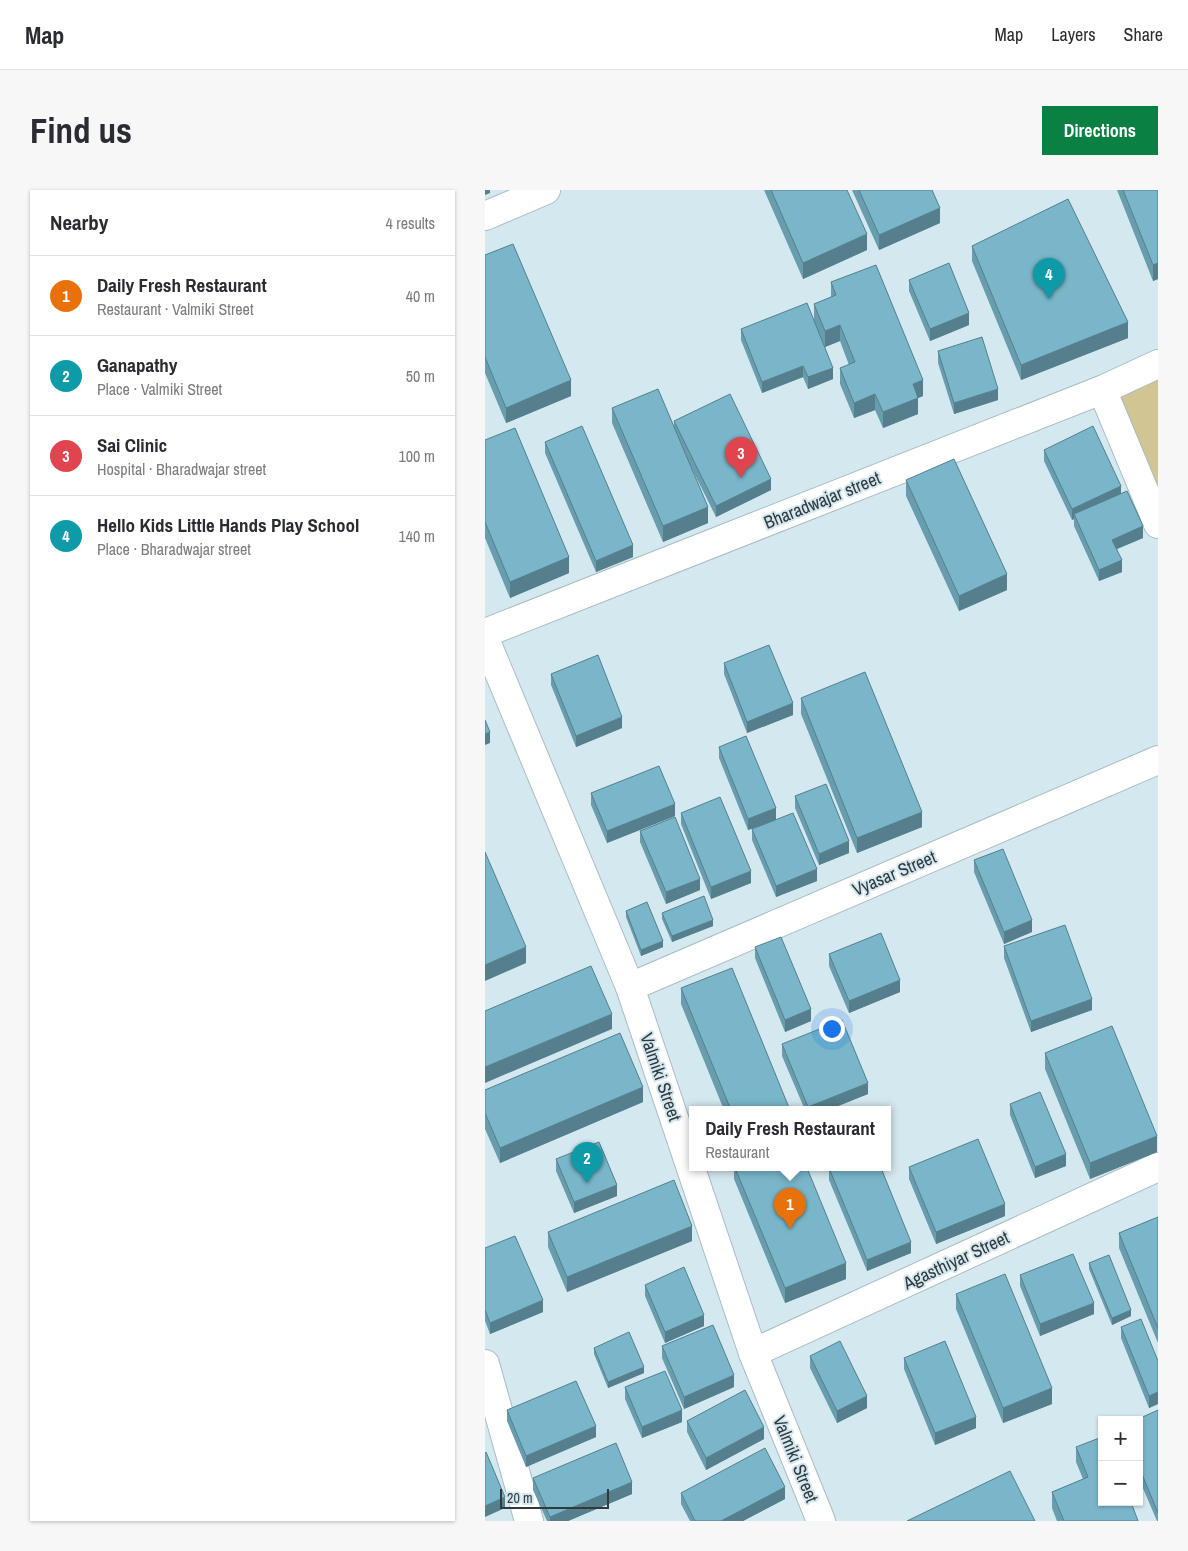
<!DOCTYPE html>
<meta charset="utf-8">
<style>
body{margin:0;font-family:"Archivo Narrow",sans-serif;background:#f7f7f7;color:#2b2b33}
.controls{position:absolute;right:15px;bottom:15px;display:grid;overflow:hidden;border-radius:0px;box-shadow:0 1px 4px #0004}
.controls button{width:45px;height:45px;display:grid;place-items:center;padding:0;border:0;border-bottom:1px solid #e1e1e2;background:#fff;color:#2b2b33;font:25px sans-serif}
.scale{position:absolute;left:15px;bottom:12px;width:109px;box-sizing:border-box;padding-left:5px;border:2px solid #31393c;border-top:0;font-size:14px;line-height:18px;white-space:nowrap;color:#31393c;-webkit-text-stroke:4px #d4e8ef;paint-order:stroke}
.you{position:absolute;left:346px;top:838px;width:18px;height:18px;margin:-12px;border:4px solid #fff;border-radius:50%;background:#1a73e8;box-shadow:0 0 0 8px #1a73e833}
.badge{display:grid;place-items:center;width:32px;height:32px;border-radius:50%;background:#0b8043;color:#fff;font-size:16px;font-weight:700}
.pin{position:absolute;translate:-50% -41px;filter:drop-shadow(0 1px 2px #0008)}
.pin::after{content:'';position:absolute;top:26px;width:18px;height:15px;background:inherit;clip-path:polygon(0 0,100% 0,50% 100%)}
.popup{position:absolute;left:204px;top:916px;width:202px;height:65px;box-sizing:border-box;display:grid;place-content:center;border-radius:0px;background:#fff;filter:drop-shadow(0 1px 4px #0005);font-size:16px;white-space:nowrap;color:#7c7c81}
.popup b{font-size:19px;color:#2b2b33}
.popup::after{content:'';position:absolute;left:50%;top:100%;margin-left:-10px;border:10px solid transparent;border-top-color:#fff}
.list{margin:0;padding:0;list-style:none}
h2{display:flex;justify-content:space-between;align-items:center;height:65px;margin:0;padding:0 20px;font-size:21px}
h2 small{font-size:16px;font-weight:400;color:#7c7c81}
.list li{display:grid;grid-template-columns:32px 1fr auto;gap:15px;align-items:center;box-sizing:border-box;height:80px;padding:0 20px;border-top:1px solid #e1e1e2}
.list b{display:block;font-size:19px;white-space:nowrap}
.list p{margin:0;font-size:16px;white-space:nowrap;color:#7c7c81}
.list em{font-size:16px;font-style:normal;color:#7c7c81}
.map{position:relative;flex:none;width:673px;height:1331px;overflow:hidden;border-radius:0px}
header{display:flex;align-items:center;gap:30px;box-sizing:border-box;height:70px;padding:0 25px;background:#fff;border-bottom:1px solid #e1e1e2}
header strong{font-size:24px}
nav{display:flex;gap:28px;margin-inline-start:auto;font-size:18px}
.intro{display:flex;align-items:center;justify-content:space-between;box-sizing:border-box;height:120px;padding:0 30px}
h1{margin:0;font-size:35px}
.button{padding:12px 22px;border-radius:0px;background:#0b8043;color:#fff;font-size:18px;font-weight:700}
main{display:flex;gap:30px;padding:0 30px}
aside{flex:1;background:#fff;border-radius:0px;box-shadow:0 1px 4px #0004}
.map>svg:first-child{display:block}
</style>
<header>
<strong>Map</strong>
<nav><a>Map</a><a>Layers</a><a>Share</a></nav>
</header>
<div class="intro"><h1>Find us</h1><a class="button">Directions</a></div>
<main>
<aside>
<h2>Nearby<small>4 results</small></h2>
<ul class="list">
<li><span class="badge" style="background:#e8710a">1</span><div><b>Daily Fresh Restaurant</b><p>Restaurant · Valmiki Street</p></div><em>40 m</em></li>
<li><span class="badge" style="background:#0f9aa8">2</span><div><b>Ganapathy</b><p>Place · Valmiki Street</p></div><em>50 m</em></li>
<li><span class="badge" style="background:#e0444e">3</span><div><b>Sai Clinic</b><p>Hospital · Bharadwajar street</p></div><em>100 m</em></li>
<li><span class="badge" style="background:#0f9aa8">4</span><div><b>Hello Kids Little Hands Play School</b><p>Place · Bharadwajar street</p></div><em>140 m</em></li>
</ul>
</aside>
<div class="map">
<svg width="673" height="1331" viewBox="0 0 673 1331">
<rect width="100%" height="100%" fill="#d4e8ef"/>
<path fill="#d0c593" d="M673,184V325L621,209Z"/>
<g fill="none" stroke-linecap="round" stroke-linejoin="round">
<defs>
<path id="street" d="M0,26L61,0
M619,199L621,209L673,334
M0,443L619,199L673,174
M145,797L673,570
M268,1163L673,977
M0,1174L44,1331"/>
<path id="secondary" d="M0,449L145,797L268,1163L336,1331"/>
</defs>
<use href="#street" stroke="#a9bcc2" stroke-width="30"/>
<use href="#secondary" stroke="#a9bcc2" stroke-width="30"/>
<use href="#street" stroke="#fff" stroke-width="28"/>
<use href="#secondary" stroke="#fff" stroke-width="28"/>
</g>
<path fill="#689dae" d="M279,0H362L382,60L318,89Z
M367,0H447L455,33L394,60Z
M632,0H673V89L668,91Z
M487,56L643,148L536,190L487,71Z
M0,65L86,206L21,233L0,183Z
M424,90L484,135L445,151L424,101Z
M346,92L438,206L433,208V224L398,238L390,220L369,228L355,194V178L364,175L355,151L340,157L348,189L323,199L318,187L277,203L256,150V139L329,130V114L346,107Z
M453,161L513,210L469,224L453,173Z
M127,218L189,238V231L286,300L231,327L204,273L223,333L178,352L127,233Z
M0,250L84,383L25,408L0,348Z
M60,252L148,367L111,382L60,263Z
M559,260L636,303L658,348L632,359L637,382L614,391L589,336V329L587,330L559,271Z
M421,290L522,400L474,421L421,306Z
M239,473L308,525L262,543L239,484Z
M66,484L137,538L91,557L66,495Z
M316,508L437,637L372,663L316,524Z
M234,557L291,630L332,691L291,707L267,650V639L284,632L263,640L234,568Z
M106,603L190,626L122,653L106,615Z
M310,606L364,663L334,675L310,618Z
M196,623L266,693L226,709L196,634Z
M155,641L215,700L181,714L155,652Z
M489,670L547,742L519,754L489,682Z
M141,721L178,757L156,766L141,727Z
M177,723L228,736L187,752L177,729Z
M519,756L607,820L546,842L519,768Z
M270,757L326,831L300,842L270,768Z
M344,764L415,802L364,823L344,776Z
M196,798L305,920H239L196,814Z
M297,854L383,904L343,920H320L297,866Z
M560,863L672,962L605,989L560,879Z
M0,900L158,912L15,973L0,939Z
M525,914L581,976L550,988L525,925Z
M71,969L132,1006L89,1023L71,981Z
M424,977L520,1026L451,1054L424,989Z
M249,978H322L361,1089L300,1113L249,989Z
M344,978L426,1063L382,1081L344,990Z
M673,1027V1153L634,1058V1043Z
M63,1042L207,1051L82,1102L63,1057Z
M0,1058L58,1122L5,1144L0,1131Z
M604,1073L646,1126L627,1135L604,1079Z
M535,1085L609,1124L555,1146L535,1096Z
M160,1095L219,1136L180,1153L160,1106Z
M471,1104L567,1214L518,1233L471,1119Z
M636,1137L673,1171V1214L664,1218L636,1148Z
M177,1156L249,1197L199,1219L177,1168Z
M109,1158L159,1183L123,1198L109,1164Z
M325,1166L382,1218L352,1233L325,1178Z
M419,1168L491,1238L450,1255L419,1179Z
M140,1197L197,1232L157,1248L140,1209Z
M22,1220L111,1247L41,1277L22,1231Z
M673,1220V1331H672L654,1289V1230Z
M202,1231L279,1249L221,1280L202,1242Z
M591,1257L653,1331H572L567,1318V1302L598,1289L591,1272Z
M48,1288L147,1304L83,1331H62L48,1300Z
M196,1303L300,1309L258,1331H205L196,1314Z"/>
<path fill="#557f8d" d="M0,0H5V3L0,5Z
M455,18V33L394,60V45Z
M382,44V60L318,89V73Z
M673,73V89L668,91V75Z
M484,123V135L445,151V139Z
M643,132V148L536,190V175Z
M355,135V151L340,157V141Z
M318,176V187L277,203V192Z
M348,178V189L323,199V187Z
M86,190V206L21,233V218Z
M438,190V206L428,210V194Z
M513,199V210L469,224V213Z
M390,204V220L369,228V213Z
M433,208V224L398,238V222Z
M286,289V300L231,327V316Z
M636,296V307L589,324V329L587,330V319Z
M223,317V333L178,352V336Z
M658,336V348L627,361V350Z
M148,355V367L111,382V371Z
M84,367V383L25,408V392Z
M637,370V382L614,391V380Z
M522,384V400L474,421V406Z
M308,513V525L262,543V532Z
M137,527V538L91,557V546Z
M5,542V553L0,555V544Z
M190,614V626L122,653V641Z
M291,618V630L263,640V629Z
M437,622V637L372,663V648Z
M364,651V663L334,675V664Z
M332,679V691L291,707V696Z
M266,681V693L226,709V697Z
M215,689V700L181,714V702Z
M228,730V736L187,752V746Z
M547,730V742L519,754V742Z
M178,751V757L156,766V760Z
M41,757V773L0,791V775Z
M415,790V802L364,823V811Z
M607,809V820L546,842V831Z
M326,819V831L300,842V830Z
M127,824V839L0,893V877Z
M383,893V904L343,920H323V917Z
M158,897V912L15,973V958Z
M672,946V962L605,989V973Z
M581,964V976L550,988V977Z
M132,995V1006L89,1023V1012Z
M520,1014V1026L451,1054V1042Z
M207,1036V1051L82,1102V1087Z
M426,1052V1063L382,1081V1070Z
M361,1073V1089L300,1113V1098Z
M58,1110V1122L5,1144V1133Z
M609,1113V1124L555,1146V1134Z
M646,1120V1126L627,1135V1128Z
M219,1125V1136L180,1153V1142Z
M159,1177V1183L123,1198V1192Z
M249,1185V1197L199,1219V1207Z
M567,1198V1214L518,1233V1218Z
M673,1202V1214L664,1218V1206Z
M382,1206V1218L352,1233V1221Z
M197,1220V1232L157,1248V1237Z
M491,1227V1238L450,1255V1243Z
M111,1236V1247L41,1277V1266Z
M279,1237V1249L221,1280V1268Z
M147,1292V1304L83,1331H65V1327Z
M300,1297V1309L258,1331H236Z
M20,1307V1318L0,1327V1316Z"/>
<path fill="#79b6ca" stroke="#557f8d" d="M286,0H362L382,44L318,73Z
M374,0H447L455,18L394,45Z
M638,0H673V73L668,75Z
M583,9L643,132L536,175L487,56Z
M28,54L86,190L21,218L0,167V65Z
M464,73L484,123L445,139L424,90Z
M391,75L438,190L428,194L433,208L398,222L390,204L369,213L355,178L370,172L355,135L340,141L329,114L351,105L346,92Z
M322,113L348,178L323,187L318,176L277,192L256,139Z
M497,147L513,199L469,213L453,161Z
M173,199L223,317L178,336L127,218Z
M245,204L286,289L231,316L189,231Z
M97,236L148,355L111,371L60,252Z
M608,236L636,296L587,319L559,260Z
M30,238L84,367L25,392L0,332V250Z
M469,269L522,384L474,406L421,290Z
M642,301L658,336L627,350L637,370L614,380L589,324Z
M284,455L308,513L262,532L239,473Z
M113,465L137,527L91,546L66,484Z
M380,482L437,622L372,648L316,508Z
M0,530L5,542L0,544Z
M261,546L291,618L263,629L234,557Z
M174,576L190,614L122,641L106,603Z
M341,594L364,651L334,664L310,606Z
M235,607L266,681L226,697L196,623Z
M308,623L332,679L291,696L267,639Z
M190,627L215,689L181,702L155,641Z
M518,659L547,730L519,742L489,670Z
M0,662L41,757L0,775Z
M219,706L228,730L187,746L177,723Z
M162,712L178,751L156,760L141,721Z
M580,735L607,809L546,831L519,756Z
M396,743L415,790L364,811L344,764Z
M296,747L326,819L300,830L270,757Z
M106,776L127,824L0,877V821Z
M247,778L305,920H246L196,798Z
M357,830L383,893L323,917L297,854Z
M627,836L672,946L605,973L560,863Z
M135,843L158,897L15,958L0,923V900Z
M555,902L581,964L550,977L525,914Z
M493,949L520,1014L451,1042L424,977Z
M114,952L132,995L89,1012L71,969Z
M250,978H322L361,1073L300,1098Z
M344,978H396L426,1052L382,1070Z
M189,990L207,1036L82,1087L63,1042Z
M673,1027V1138L634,1043Z
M30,1046L58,1110L5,1133L0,1120V1058Z
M588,1064L609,1113L555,1134L535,1085Z
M624,1065L646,1120L627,1128L604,1073Z
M199,1077L219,1125L180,1142L160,1095Z
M520,1084L567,1198L518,1218L471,1104Z
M656,1129L673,1171V1202L664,1206L636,1137Z
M228,1135L249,1185L199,1207L177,1156Z
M144,1142L159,1177L123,1192L109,1158Z
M355,1151L382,1206L352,1221L325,1166Z
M460,1151L491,1227L450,1243L419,1168Z
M180,1181L197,1220L157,1237L140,1197Z
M91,1191L111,1236L41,1266L22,1220Z
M260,1200L279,1237L221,1268L202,1231Z
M673,1220V1323L654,1277V1230H651Z
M617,1247V1312H646L653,1331H579L567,1302L603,1287L591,1257Z
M131,1253L147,1292L65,1327L48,1288Z
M280,1258L300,1297L236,1331H210L196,1303Z
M1,1262L20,1307L0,1316V1263Z
M525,1281L550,1331H422Z"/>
<g text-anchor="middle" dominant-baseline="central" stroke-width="4" stroke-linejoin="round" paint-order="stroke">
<g font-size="18" fill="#31393c" stroke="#d4e8ef">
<text transform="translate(337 310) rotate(-22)">Bharadwajar street</text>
<text transform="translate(409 683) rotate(-23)">Vyasar Street</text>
<text transform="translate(176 887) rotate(71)">Valmiki Street</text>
<text transform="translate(471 1070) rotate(-25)">Agasthiyar Street</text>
<text transform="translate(311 1269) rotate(68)">Valmiki Street</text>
</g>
</g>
</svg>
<div class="controls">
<button>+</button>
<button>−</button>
</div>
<div class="scale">20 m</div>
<div class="you"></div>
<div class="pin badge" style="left:305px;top:1039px;background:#e8710a">1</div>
<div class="popup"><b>Daily Fresh Restaurant</b>Restaurant</div>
<div class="pin badge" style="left:102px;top:993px;background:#0f9aa8">2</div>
<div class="pin badge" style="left:256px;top:288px;background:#e0444e">3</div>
<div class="pin badge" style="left:564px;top:109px;background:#0f9aa8">4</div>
</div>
</main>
